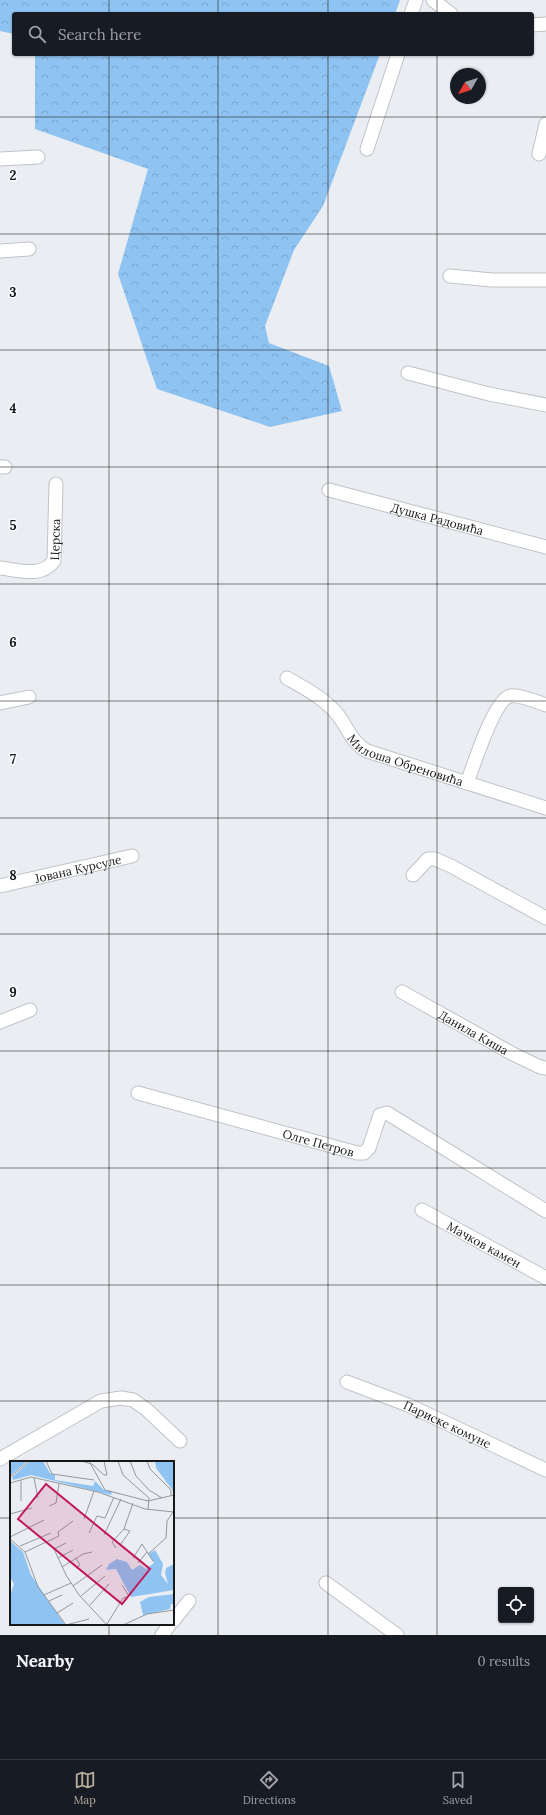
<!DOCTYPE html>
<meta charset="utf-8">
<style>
body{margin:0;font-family:Lora,serif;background:#20242c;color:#f1f3f6}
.controls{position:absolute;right:12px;bottom:12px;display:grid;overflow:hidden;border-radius:4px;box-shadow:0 1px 3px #0004}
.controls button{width:36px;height:36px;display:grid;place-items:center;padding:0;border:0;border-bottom:1px solid #363941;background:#171b24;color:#f1f3f6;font:20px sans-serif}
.compass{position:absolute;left:450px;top:68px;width:36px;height:36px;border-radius:50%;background:#171b24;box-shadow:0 1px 3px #0004;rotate:231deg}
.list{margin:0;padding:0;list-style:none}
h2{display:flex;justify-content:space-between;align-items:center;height:52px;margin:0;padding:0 16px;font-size:17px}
h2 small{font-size:13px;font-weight:400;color:#9ea1a6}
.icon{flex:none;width:22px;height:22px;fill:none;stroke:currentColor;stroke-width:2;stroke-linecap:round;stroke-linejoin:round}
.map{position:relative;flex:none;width:546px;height:1635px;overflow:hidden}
.search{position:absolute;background:#171b24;box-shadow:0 1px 3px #0004;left:12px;right:12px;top:12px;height:44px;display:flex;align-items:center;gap:10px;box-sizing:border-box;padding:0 14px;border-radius:4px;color:#9ea1a6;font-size:15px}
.sheet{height:124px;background:#171b24}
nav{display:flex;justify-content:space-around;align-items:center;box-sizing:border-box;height:56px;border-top:1px solid #363941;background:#171b24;font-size:11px;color:#9ea1a6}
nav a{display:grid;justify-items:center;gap:2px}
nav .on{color:#b8ae9b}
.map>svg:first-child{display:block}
</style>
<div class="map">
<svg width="546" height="1635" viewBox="0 0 546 1635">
<defs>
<pattern id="forest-crowns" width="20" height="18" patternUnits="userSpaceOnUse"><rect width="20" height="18" fill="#8fc3f2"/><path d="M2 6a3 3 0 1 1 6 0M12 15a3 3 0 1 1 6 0" fill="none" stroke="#7ba7cf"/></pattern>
</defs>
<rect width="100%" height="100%" fill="#eaeef2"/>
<path fill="url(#forest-crowns)" d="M0,0H400L395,14H14V34L0,31Z
M35,54H380L323,206L294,250L265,326L269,343L329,366L342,411L270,427L157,389L118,274L148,169L35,129Z"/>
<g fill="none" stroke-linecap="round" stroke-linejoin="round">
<defs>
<g id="minor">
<path d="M433,0L451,14"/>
<path d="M411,14L416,0"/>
<path d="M532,25L546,24"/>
<path d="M367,149L398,54"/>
<path d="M539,154L546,124"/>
<path d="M0,159L38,157"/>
<path d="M0,251L29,249"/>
<path d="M450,276L492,280H546"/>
<path d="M408,373L489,394L546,405"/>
<path d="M0,467H5"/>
<path id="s1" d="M329,490L546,547"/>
<path id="s2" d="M0,568C19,570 41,578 54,561L56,484"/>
<path id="s3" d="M287,678C306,689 324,698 338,715C347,727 353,744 367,751L546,808"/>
<path d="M0,703L29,697"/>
<path d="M467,783C473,767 494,700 510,696C518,694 538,702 546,705"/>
<path d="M413,875L428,859H435L451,866L546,918"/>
<path id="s4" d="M0,886L132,856"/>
<path id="s5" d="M402,992L513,1054L540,1067L546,1068"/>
<path d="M0,1022L30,1010"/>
<path id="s6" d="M138,1093L357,1153H364L369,1148L380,1115L387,1113L546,1211"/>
<path id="s7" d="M422,1210L546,1278"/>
<path id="s8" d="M347,1382L408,1405L546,1470"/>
<path d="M0,1459L101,1401L121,1398L133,1400L146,1409L180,1441"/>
<path d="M326,1583L397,1635"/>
<path d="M173,1621L189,1601"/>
<path d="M162,1635L170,1624"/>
</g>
</defs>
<use href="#minor" stroke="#bfc3c7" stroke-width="15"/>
<use href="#minor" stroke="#fff" stroke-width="13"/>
</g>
<path fill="none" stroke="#161718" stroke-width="1" stroke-opacity="0.55" d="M109,0V14M218,0V14M328,0V14M437,0V14M109,54V1462M218,54V1635M328,54V1635M437,54V1635M0,117H546M0,234H546M0,350H546M0,467H546M0,584H546M0,701H546M0,818H546M0,934H546M0,1051H546M0,1168H546M0,1285H546M0,1401H546M0,1518H11M173,1518H546M109,1624V1635"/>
<g text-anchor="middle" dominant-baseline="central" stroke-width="3" stroke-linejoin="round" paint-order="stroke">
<g font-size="12" fill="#161718" stroke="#f8fbfe">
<text stroke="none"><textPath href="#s1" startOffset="112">Душка Радовића</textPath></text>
<text stroke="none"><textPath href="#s2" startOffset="79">Церска</textPath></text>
<text stroke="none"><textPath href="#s3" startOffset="149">Милоша Обреновића</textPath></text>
<text stroke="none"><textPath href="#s4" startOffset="80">Јована Курсуле</textPath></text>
<text stroke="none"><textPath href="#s5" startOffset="82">Данила Киша</textPath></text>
<text stroke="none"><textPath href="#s6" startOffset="187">Олге Петров</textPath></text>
<text stroke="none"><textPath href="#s7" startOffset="71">Мачков камен</textPath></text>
<text stroke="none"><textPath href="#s8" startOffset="109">Париске комуне</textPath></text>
</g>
</g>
<g transform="translate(10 1461)">
<rect width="164" height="164" fill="#eaeef2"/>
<path d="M0,0H18L0,15ZM21,0H33L40,12L45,14V19L83,25L85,20L94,29L102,30L101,34L21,14L3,19L2,16ZM145,0H164V31L146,7ZM164,79V129L121,136L106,108L96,109L99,103L107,98L117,101L122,109L130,104L136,108L144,102L138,93L145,89L153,103L151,114L158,123L155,112L156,107L164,103ZM0,80L13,91L21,114L55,164H0V135L4,123L0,116ZM164,133V143H161L160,148L133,154L130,141L139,136Z" fill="#8fc3f2"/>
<path fill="none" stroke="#95989b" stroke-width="1" d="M36,0L42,13L84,19M71,0L82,3L94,14H97L94,0M79,0L95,29L138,40L164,34M108,0L113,14L139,37L138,48M120,0L126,15L139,29L152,37M137,0L140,8L161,29V35M0,16L20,0M24,17L28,37M0,22L21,16L88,31L135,48L164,51M11,40V19M39,45L46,42L49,23M0,53L22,47M74,58L84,30M79,72L87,55L95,57L104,36M94,74L111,38M0,76L34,59M0,78L15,91L28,126L56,164M56,82L44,88L56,114L69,134L97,164M110,84L120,70L114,68M10,85L41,72M106,87L102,81L114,68L123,42M15,91L49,75L48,71L63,60M138,93L156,77L157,60L163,51M48,97L63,89M123,97L132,83L143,100M128,102L137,91M52,106L73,93L82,91M66,107L70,104L66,97M63,125L92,104M34,134L61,122M71,135L95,115M39,140L52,134M80,144L99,123M47,152L63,142M97,163L113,137L119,135L112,124M56,164L79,158M113,164L137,153L164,149"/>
<path fill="#c2185b" fill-opacity="0.15" stroke="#c2185b" stroke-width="2" d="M36,23L140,108L112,143L8,58Z"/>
<rect width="164" height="164" fill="none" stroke="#161718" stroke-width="2"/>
</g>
<g font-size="13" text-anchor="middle" font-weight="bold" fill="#161718" stroke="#f8fbfe" stroke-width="3" stroke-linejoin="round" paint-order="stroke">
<text x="13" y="180">2</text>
<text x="13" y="297">3</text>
<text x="13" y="413">4</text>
<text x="13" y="530">5</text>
<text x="13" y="647">6</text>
<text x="13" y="764">7</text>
<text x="13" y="880">8</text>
<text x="13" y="997">9</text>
</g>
</svg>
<div class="controls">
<button><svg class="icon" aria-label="locate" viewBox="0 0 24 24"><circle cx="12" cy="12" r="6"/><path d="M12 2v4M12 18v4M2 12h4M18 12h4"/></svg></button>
</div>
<svg class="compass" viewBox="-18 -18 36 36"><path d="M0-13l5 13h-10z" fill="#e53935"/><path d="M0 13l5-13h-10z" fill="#9ea1a6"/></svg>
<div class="search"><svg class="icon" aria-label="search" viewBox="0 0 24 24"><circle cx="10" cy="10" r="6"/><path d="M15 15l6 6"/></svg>Search here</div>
</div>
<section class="sheet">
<h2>Nearby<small>0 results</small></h2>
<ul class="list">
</ul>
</section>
<nav>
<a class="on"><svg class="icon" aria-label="map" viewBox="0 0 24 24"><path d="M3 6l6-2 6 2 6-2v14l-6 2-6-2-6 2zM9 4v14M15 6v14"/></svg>Map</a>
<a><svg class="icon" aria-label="directions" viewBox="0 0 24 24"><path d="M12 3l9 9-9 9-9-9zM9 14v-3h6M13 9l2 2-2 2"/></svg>Directions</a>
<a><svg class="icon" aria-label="saved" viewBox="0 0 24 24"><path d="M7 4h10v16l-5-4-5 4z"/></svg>Saved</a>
</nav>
